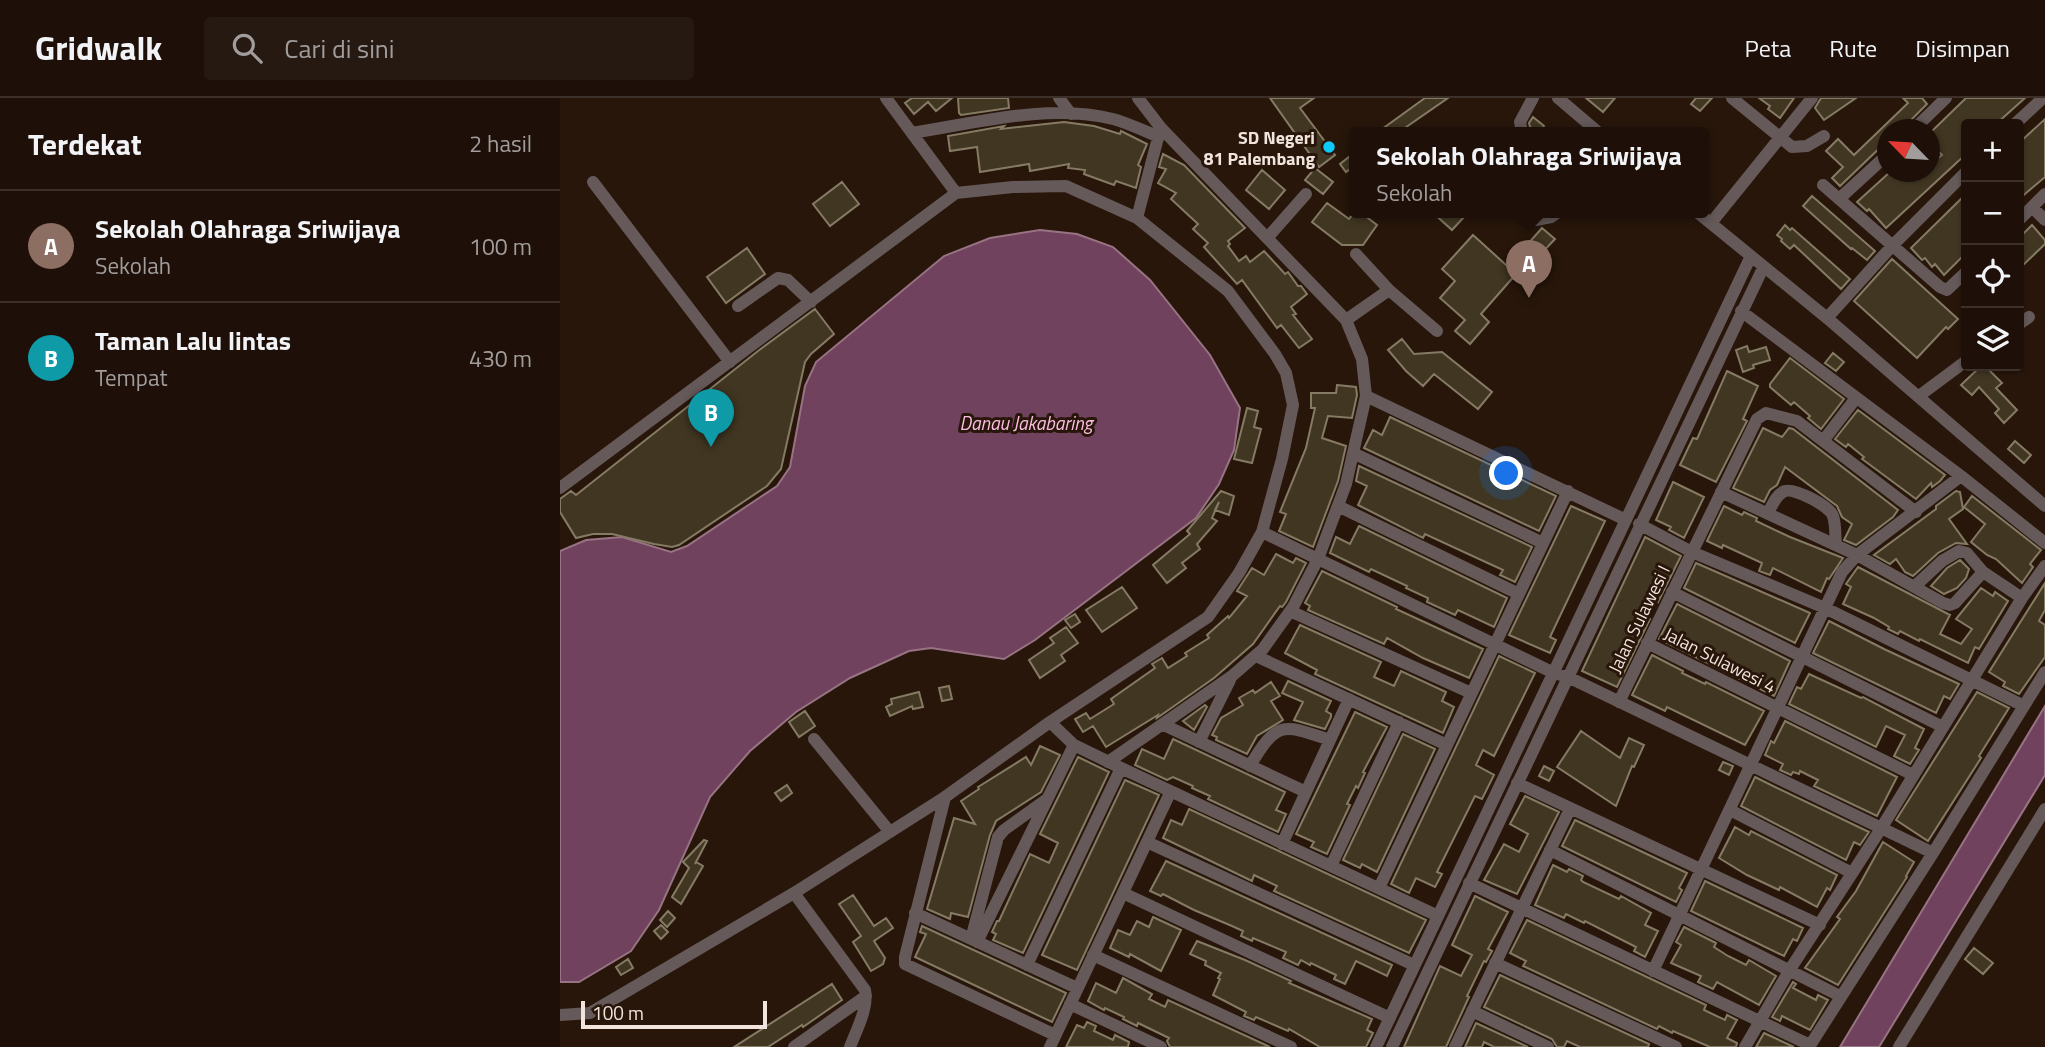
<!DOCTYPE html>
<html lang="id">
<meta charset="utf-8">
<style>
body{margin:0;font-family:"Titillium Web",sans-serif;background:#261912;color:#f1f3f6}
.controls{position:absolute;right:21px;top:21px;display:grid;overflow:hidden;border-radius:7px;box-shadow:0 2px 5px #0004}
.controls button{width:63px;height:63px;display:grid;place-items:center;padding:0;border:0;border-bottom:2px solid #3c3029;background:#1e1008;color:#f1f3f6;font:35px sans-serif}
.compass{position:absolute;left:1317px;top:21px;width:63px;height:63px;border-radius:50%;background:#1e1008;box-shadow:0 2px 5px #0004;rotate:295deg}
.scale{position:absolute;left:21px;bottom:18px;width:186px;box-sizing:border-box;padding-left:7px;border:4px solid #f1e4dc;border-top:0;font-size:19px;line-height:24px;white-space:nowrap;color:#f1e4dc;-webkit-text-stroke:5px #28160a;paint-order:stroke}
.you{position:absolute;left:947px;top:376px;width:24px;height:24px;margin:-18px;border:5px solid #fff;border-radius:50%;background:#1a73e8;box-shadow:0 0 0 10px #1a73e833}
.badge{display:grid;place-items:center;width:46px;height:46px;border-radius:50%;background:#0f766e;color:#fff;font-size:23px;font-weight:700}
.pin{position:absolute;translate:-50% -58px;filter:drop-shadow(0 2px 4px #0008)}
.pin::after{content:'';position:absolute;top:37px;width:24px;height:21px;background:inherit;clip-path:polygon(0 0,100% 0,50% 100%)}
.popup{position:absolute;left:789px;top:29px;width:360px;height:91px;box-sizing:border-box;display:grid;place-content:center;border-radius:7px;background:#1e1008;filter:drop-shadow(0 2px 5px #0005);font-size:23px;white-space:nowrap;color:#a19d9c}
.popup b{font-size:26px;color:#f1f3f6}
.popup::after{content:'';position:absolute;left:50%;top:100%;margin-left:-14px;border:14px solid transparent;border-top-color:#1e1008}
.list{margin:0;padding:0;list-style:none}
h2{display:flex;justify-content:space-between;align-items:center;height:91px;margin:0;padding:0 28px;font-size:30px}
h2 small{font-size:23px;font-weight:400;color:#a19d9c}
.list li{display:grid;grid-template-columns:46px 1fr auto;gap:21px;align-items:center;box-sizing:border-box;height:112px;padding:0 28px;border-top:2px solid #3c3029}
.list b{display:block;font-size:26px;white-space:nowrap}
.list p{margin:0;font-size:23px;white-space:nowrap;color:#a19d9c}
.list em{font-size:23px;font-style:normal;color:#a19d9c}
.icon{flex:none;width:38px;height:38px;fill:none;stroke:currentColor;stroke-width:2;stroke-linecap:round;stroke-linejoin:round}
.map{position:relative;flex:none;width:1485px;height:949px;overflow:hidden}
header{display:flex;align-items:center;gap:42px;box-sizing:border-box;height:98px;padding:0 35px;background:#1e1008;border-bottom:2px solid #3c3029}
header strong{font-size:33px}
nav{display:flex;gap:38px;margin-inline-start:auto;font-size:24px}
.search{width:490px;height:63px;background:#261912;display:flex;align-items:center;gap:18px;box-sizing:border-box;padding:0 24px;border-radius:7px;color:#a19d9c;font-size:26px}
main{display:flex}
aside{flex:1;background:#1e1008}
.map>svg:first-child{display:block}
</style>
<header>
<strong>Gridwalk</strong>
<div class="search"><svg class="icon" aria-label="search" viewBox="0 0 24 24"><circle cx="10" cy="10" r="6"/><path d="M15 15l6 6"/></svg>Cari di sini</div>
<nav><a>Peta</a><a>Rute</a><a>Disimpan</a></nav>
</header>
<main>
<aside>
<h2>Terdekat<small>2 hasil</small></h2>
<ul class="list">
<li><span class="badge" style="background:#8d6e63">A</span><div><b>Sekolah Olahraga Sriwijaya</b><p>Sekolah</p></div><em>100 m</em></li>
<li><span class="badge" style="background:#0f9aa8">B</span><div><b>Taman Lalu lintas</b><p>Tempat</p></div><em>430 m</em></li>
</ul>
</aside>
<div class="map">
<svg width="1485" height="949" viewBox="0 0 1485 949">
<rect width="100%" height="100%" fill="#28160a"/>
<path fill="#70425d" stroke="#977383" stroke-width="2" d="M480,132L517,136L553,149L590,182L650,257L680,310L674,352L659,386L636,420L475,542L444,561L371,550L349,553L290,580L236,614L190,653L150,699L99,812L71,853L19,884H0V453L26,442L62,439L111,454L127,448L217,388L230,369L245,288L256,264L384,158L430,140Z
M1485,608V677L1319,949H1280Z"/>
<path fill="#403622" stroke="#857b64" stroke-width="2" d="M352,0H392L376,13L368,4L354,16L345,5Z
M398,0H448L449,10L401,17L399,15Z
M710,0H754L740,10L775,57L759,69Z
M865,0H888L839,34H818Z
M1026,0H1055L1043,14Z
M1136,0H1152L1140,13L1131,6Z
M1199,0H1234L1220,20L1208,11L1210,8Z
M1261,0H1296L1264,22L1255,10Z
M1343,0H1362L1367,6L1341,32H1327V43L1280,88L1272,80L1283,69L1266,53L1278,41L1294,57L1348,5Z
M1406,0H1465L1436,26H1406V56L1326,130L1309,111L1307,113L1297,104L1330,74H1369V68L1382,57L1369,44V36Z
M973,19L984,28L979,34L970,29L969,25Z
M1485,21V79L1459,101V45Z
M504,24L534,28L560,36L561,33L587,46L578,67L581,69L576,90L556,83L554,87L524,76L525,72L508,70L509,66L470,73L469,66L420,74L417,49L390,53L388,38L444,28L441,31Z
M712,32L721,39L715,47L705,39Z
M794,55V68L786,74L780,66Z
M603,56L624,67L685,130L668,143L670,146L668,148L679,163L686,158L690,164L704,153L725,176L728,174L738,188H741L747,196L731,209L736,216L733,217L752,241L739,250L721,227L717,230L682,182L677,186L644,149L648,145L633,131L638,126L611,101L616,95L598,85L606,71L599,69Z
M755,70L773,84L763,96L745,82Z
M702,72L725,92L709,111L686,92Z
M282,84L299,106L270,128L253,106Z
M1406,96V155L1384,177L1375,166L1372,169L1365,160L1362,162L1351,150Z
M1252,98L1315,153L1307,162L1292,150L1291,151L1243,108Z
M767,105L789,121L795,114H800L817,127L803,147H782L752,124Z
M872,114H899L904,119L892,132Z
M1225,127L1230,132L1232,130L1290,181L1281,191L1234,147L1230,151L1221,143L1222,141L1217,137Z
M1472,127L1485,142V146L1459,171V140Z
M982,130L995,141L978,159L966,148Z
M913,137L956,176L921,216L929,224L910,246L895,233L905,222L880,200L895,183L882,171Z
M187,150L205,176L166,205L147,179Z
M1332,161L1398,221L1388,231L1386,229L1357,260L1294,203Z
M255,211L274,236L251,256L245,264L221,371L207,388L119,447L112,449L94,446L52,436H33L16,440L0,414V401L11,393L16,397L198,253Z
M842,241L854,256L882,254L932,294L918,311L874,276L863,288L846,273L828,252Z
M1187,248L1189,254L1206,249L1210,262L1193,267L1194,270L1183,274L1176,252Z
M1273,255L1284,264L1276,273L1265,265Z
M1230,260L1284,301L1261,331L1248,320L1250,318L1234,304L1231,307L1210,289V286Z
M1421,268H1425L1442,285L1436,290L1457,312L1444,325L1435,315L1439,311L1419,289L1412,297L1401,287Z
M1167,273L1198,288L1183,321L1187,323L1156,384L1120,367L1133,340L1137,341Z
M777,287L796,289L797,297L792,320L768,318L762,340L786,348L778,383L753,449L719,433L726,416L720,414L746,350L755,310H751V295H776Z
M687,310L698,313L694,329L701,331L692,365L674,361Z
M1298,312L1385,377L1380,383L1372,389L1371,385L1356,401L1302,361L1304,359L1288,346L1286,349L1275,341Z
M830,319L996,398L979,433L804,350L813,332L822,337Z
M1203,330L1222,339L1229,330L1233,331L1338,412L1333,419L1296,447L1284,442L1292,426L1282,419L1277,408L1225,369L1217,387L1210,392L1204,404L1173,390Z
M1455,343L1471,357L1464,365L1448,351Z
M799,368L972,449L955,484L940,477L943,472L865,436L863,440L798,407L807,388L796,383Z
M1113,384L1144,399L1124,440L1109,432L1111,429L1096,422Z
M661,393L674,398L669,417L655,412L659,404L652,420L657,423L637,446L640,451L622,465L626,470L607,485L593,467L630,436L627,433Z
M1396,393L1400,394L1403,411L1389,421L1407,446L1396,445L1378,455L1353,478L1345,474L1336,461L1330,466L1314,457L1376,411V408Z
M1412,398L1481,452L1470,466L1473,469L1462,485L1436,461L1427,457L1411,444L1425,426L1404,409Z
M1011,408L1045,423L990,539L996,542L990,555L949,537Z
M1164,408L1182,417L1184,414L1197,420L1196,423L1230,439L1283,460L1269,481L1267,480L1261,494L1213,470L1210,477L1199,473L1202,465L1163,447L1162,450L1147,443Z
M799,428L947,500L934,529L898,512L895,517L867,504L868,500L846,490L847,488L811,471L809,474L770,455L776,439L790,446Z
M1085,439L1121,458L1098,504L1096,502L1088,520L1090,521L1057,589L1022,573Z
M716,456L733,465L736,460L746,465L726,504L722,509L720,508L693,546L654,580L597,620L598,617L546,649L533,628L523,634L515,621L526,615L530,621L554,606L551,601L595,570L592,566L602,560L608,570L627,558L625,555L649,540L647,537L668,518L669,520L687,498L677,493L692,470L704,477Z
M1400,462L1409,471L1406,480L1397,490L1384,496L1371,488L1387,470Z
M1136,465L1250,515L1235,545L1124,490Z
M1298,469L1390,517L1380,536L1401,546L1412,531L1396,521L1421,490L1433,498L1435,494L1448,503L1419,551L1415,549L1408,565L1360,541L1359,543L1340,533L1338,536L1328,531L1329,529L1314,520L1283,506L1291,489L1286,486Z
M762,473L837,509L836,511L923,551L909,580L863,560L827,540L824,546L748,512L750,508L745,505Z
M1485,485V512L1479,523L1485,527V559L1459,596L1443,588L1445,584L1429,574Z
M562,489L577,510L542,534L526,512Z
M1117,506L1230,563L1214,598L1099,541Z
M515,516L520,524L511,530L505,522Z
M1269,523L1324,551L1399,586L1390,601L1384,598L1376,615L1253,555Z
M740,527L821,564L814,579L834,588L841,573L886,594L882,603L894,609L883,635L755,576L757,572L725,555Z
M506,529L518,545L501,557L505,563L480,580L469,562L494,545L490,540Z
M1092,557L1123,573L1122,575L1145,586L1146,584L1204,613L1185,647L1107,609L1105,613L1072,597Z
M939,558L975,575L934,658L923,652L916,667L934,677L922,701L915,698L877,774L882,776L875,789L856,780L849,795L831,786Z
M1249,576L1301,600L1303,599L1364,631L1355,650L1359,652L1350,666L1334,658L1345,637L1326,628L1316,649L1229,606L1237,589L1241,591Z
M728,583L771,603L766,613L771,616V619L765,631L734,622L743,604L722,595Z
M711,584L720,598L711,603L723,622L697,638L687,656L656,642L657,639L652,637L661,620L683,607L679,600L693,592L695,595Z
M389,588L392,601L382,603L379,590Z
M359,594L363,609L353,611L352,608L330,618L326,609L332,606L331,601Z
M1417,594L1449,610L1419,658L1421,660L1368,743L1336,722Z
M645,607L647,609L634,632L623,623Z
M245,613L255,628L239,639L229,624Z
M795,614L827,629L803,674L805,675L798,690L796,688L787,706L790,707L767,756L751,749L754,744L736,736Z
M1225,623L1337,679L1317,718L1254,688L1258,682L1240,673L1239,676L1233,674L1231,677L1220,672L1223,666L1205,657L1211,643L1214,645Z
M1021,633L1060,660L1069,640L1084,647L1074,669L1072,668L1056,708L997,669Z
M843,636L875,651L817,774L802,766L800,770L783,762Z
M613,641L725,694L716,712L726,716L718,734L648,701L650,698L632,690L633,688L613,679L607,682L575,667L582,651L604,661Z
M480,648L500,657L481,694L436,723L430,737L408,819L391,815L390,821L367,811L394,720L415,726L401,703L419,691L418,689L466,659L471,667Z
M518,659L549,674L463,855L433,842L436,836L432,834L437,823H439L470,756L489,765L498,745L480,736Z
M1163,664L1173,668L1169,677L1159,672Z
M984,668L994,673L989,683L979,678Z
M1195,679L1211,687L1309,734L1300,747L1294,744L1286,762L1181,708Z
M565,682L599,697L517,872L482,857Z
M227,687L232,695L221,703L215,695Z
M965,698L999,714L957,796L924,782L944,746L959,754L968,736L950,726Z
M629,711L866,822L849,855L714,793L717,788L694,777L692,783L603,740L611,722L622,727Z
M1015,722L1127,775L1119,790L1122,792L1116,804L1002,748Z
M1175,729L1189,737L1191,733L1277,777L1270,792L1267,790L1257,809L1220,789L1219,792L1187,777L1159,760Z
M144,742L147,743L135,766L136,764L143,768L121,806L112,799L129,770L123,764Z
M1323,744L1354,764L1346,778L1347,779L1278,887L1245,870L1280,821L1277,819L1296,793Z
M606,763L832,867L827,878L796,863L785,886L774,881L776,877L751,865L750,867L741,862L738,867L723,860L726,854L693,840L692,843L681,838L683,833L672,828L634,812L603,796L601,798L590,793Z
M993,767L1007,774L1009,771L1023,778L1021,782L1023,784L1059,801L1061,798L1091,815L1085,827L1098,833L1085,859L1074,853L1076,849L1025,823L1024,825L1006,816L1004,820L975,807Z
M1145,783L1243,830L1237,843L1233,841L1224,858L1131,813Z
M293,797L314,828L326,820L333,830L314,843L325,860L323,866L311,873L293,844L301,838L279,806Z
M915,798L948,814L928,851L932,853L926,864L924,863L907,898L909,899L886,949H844L880,868L901,878L912,857L892,847Z
M108,813L115,820L107,829L100,822Z
M593,819L621,832L601,873L570,856L569,859L550,850L558,832L570,837L577,823L589,829Z
M967,822L1146,907L1144,912L1165,922L1167,917L1177,922L1167,940L1177,945L1176,949H1150L1113,933L1112,935L1099,928L1097,931L963,868L966,863L950,855Z
M101,827L108,834L101,841L94,833Z
M362,828L506,895L492,924L355,859L366,836L360,834Z
M1124,829L1156,845L1154,849L1168,858L1186,867L1189,862L1216,878L1199,907L1157,884L1153,891L1138,884L1141,878L1111,865L1121,847L1116,844Z
M637,843L685,862L731,883L729,885L812,921L807,932L813,935L806,949H760L729,931L728,933L696,919L694,922L684,918L686,914L653,897L660,881L658,880L661,875L645,867L646,863L630,856Z
M1414,850L1433,865L1423,876L1405,861Z
M68,861L73,870L61,877L56,869Z
M940,877L1089,946L1088,949H1020L1007,943L1004,949H997L992,941L924,909Z
M563,880L592,896L589,901L605,909L608,902L710,949H610L607,943L609,940L578,925L577,928L563,921L564,919L545,910L544,912L528,903L536,885L556,895Z
M1233,884L1236,886L1233,890L1256,902L1258,897L1268,902L1250,932L1222,918L1220,923L1212,919Z
M272,886L282,902L243,929L242,927L208,949H174Z
M527,924L536,928L534,933L553,942L555,937L569,944L568,949H506L517,927L524,930Z
M916,925L968,949H934L924,944L922,949H905Z
M1204,935L1234,949H1196Z"/>
<g fill="none" stroke-linecap="round" stroke-linejoin="round">
<path stroke="#655959" stroke-width="12" d="M326,0L396,95
M499,0L511,16
M998,0L1038,34
M1172,0L1232,49L1247,48L1264,38
M1455,26L1483,0
M1353,32L1386,0
M962,34L960,24L973,0
M352,35C416,25 488,5 553,21C568,25 584,33 599,39
M33,84L170,264
M1263,87L1380,189L1387,192L1406,174
M1279,101L1328,56
M1472,109L1485,122
M962,114L976,122L991,119L998,114
M1137,114L1267,220L1485,408
M577,120L600,32
M1459,122L1485,96
M1151,125L1252,0
M708,139L746,96
M829,192L877,233
M178,208L218,180L228,182L251,204
M1181,213L1401,378
M1267,220L1332,148L1406,74
M786,222L829,192L796,156
M1459,226L1469,219
M806,298L1066,422
M1359,298L1406,263
M1263,343L1296,300
M793,355L983,445
M0,390L396,95L453,89L506,88L577,120L668,193L715,256L726,275L733,307L722,361L702,434L679,475L648,519L490,624L385,699L234,795L30,915L0,917
M1161,394L1297,457L1383,505L1390,507L1395,505L1423,474
M778,408L959,496
M1208,415C1212,408 1216,396 1225,393C1235,390 1270,408 1273,418C1276,427 1275,438 1276,447
M1079,426L1132,454L1265,510L1462,607
M702,434L994,575L1008,579L1373,755
M1354,489L1382,463L1399,453L1407,455L1423,474L1462,500
M1112,494L1383,629
M730,513L911,595
M1087,545L1353,677
M696,558L887,647
M1059,604L1197,321L1206,315L1237,323L1356,414
M490,624L514,647L561,670L878,818
M604,627L746,694
M254,641L330,734
M639,644L670,582
M548,664L672,578L703,551L733,509L758,461L786,386L806,298L802,261L786,222L601,30L578,0
M690,668C717,622 723,626 770,642
M957,685L1260,827
M385,699L345,859V866L495,937
M1170,712L1292,775
M587,744L854,867
M722,746L789,601
M990,752L1280,898
M771,768L839,624
M909,785L1250,947
M819,790L1008,393
M234,795L305,892C309,909 296,933 290,949
M563,795L830,920
M355,815L517,890
M411,841L438,739L444,732L487,701
M417,844L514,647
M533,857L731,949
M935,865L1116,949
M467,867L561,670
M1093,873L1282,474L1297,457L1401,378L1485,445
M510,906L601,949
M912,913L988,949
M234,949L306,898
M490,949L610,695
M816,949L1191,158
M832,949L1203,170
M895,949L1010,711
M1185,949L1229,873L1322,729L1462,500L1485,468
M1249,949L1373,755L1485,574
M1339,949L1485,711"/>
</g>
<circle fill="#0ecafa" stroke="#28160a" stroke-width="2.5" cx="769" cy="49" r="7"/>
<g text-anchor="middle" dominant-baseline="central" stroke-width="6" stroke-linejoin="round" paint-order="stroke">
<g font-size="18" font-weight="bold" fill="#f1e4dc" stroke="#28160a" text-anchor="end">
<text x="755" y="39">SD Negeri<tspan x="755" dy="21">81 Palembang</tspan></text>
</g>
<g font-size="18" fill="#f1e4dc" stroke="#28160a">
<text transform="translate(1079 521) rotate(-64)">Jalan Sulawesi I</text>
<text transform="translate(1160 562) rotate(27)">Jalan Sulawesi 4</text>
</g>
<g font-size="19" font-style="italic" fill="#fabce0" stroke="#28160a">
<text x="466" y="324">Danau Jakabaring</text>
</g>
</g>
</svg>
<div class="controls">
<button>+</button>
<button>−</button>
<button><svg class="icon" aria-label="locate" viewBox="0 0 24 24"><circle cx="12" cy="12" r="6"/><path d="M12 2v4M12 18v4M2 12h4M18 12h4"/></svg></button>
<button><svg class="icon" aria-label="layers" viewBox="0 0 24 24"><path d="M12 4l9 5-9 5-9-5zM3 14l9 5 9-5"/></svg></button>
</div>
<svg class="compass" viewBox="-18 -18 36 36"><path d="M0-13l5 13h-10z" fill="#e53935"/><path d="M0 13l5-13h-10z" fill="#a19d9c"/></svg>
<div class="scale">100 m</div>
<div class="you"></div>
<div class="pin badge" style="left:969px;top:200px;background:#8d6e63">A</div>
<div class="popup"><b>Sekolah Olahraga Sriwijaya</b>Sekolah</div>
<div class="pin badge" style="left:151px;top:349px;background:#0f9aa8">B</div>
</div>
</main>
